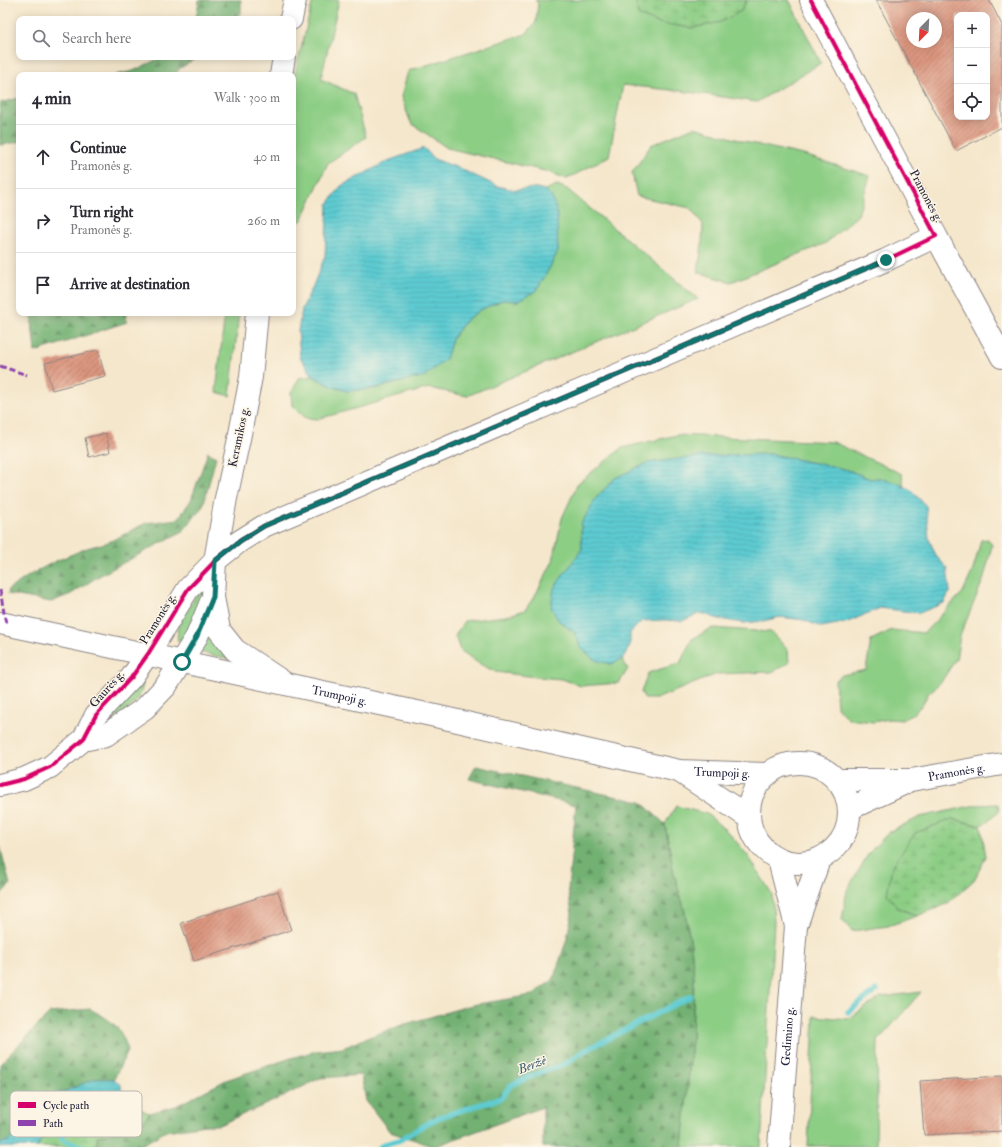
<!DOCTYPE html>
<meta charset="utf-8">
<style>
body{margin:0;font-family:"IM FELL Double Pica",serif;background:#f2f2f3;color:#2b2b33}
.controls{position:absolute;right:12px;top:12px;display:grid;overflow:hidden;border-radius:8px;box-shadow:0 2px 10px #0003}
.controls button{width:36px;height:36px;display:grid;place-items:center;padding:0;border:0;border-bottom:1px solid #e1e1e2;background:#fff;color:#2b2b33;font:20px sans-serif}
.compass{position:absolute;left:906px;top:12px;width:36px;height:36px;border-radius:50%;background:#fff;box-shadow:0 2px 10px #0003;rotate:204deg}
.stop{position:absolute;width:12px;height:12px;margin:-9px;border:3px solid #0f766e;border-radius:50%;background:#fff}
.stop.end{background:#0f766e;border-color:#fff;box-shadow:0 1px 4px #0008}
.list{margin:0;padding:0;list-style:none}
h2{display:flex;justify-content:space-between;align-items:center;height:52px;margin:0;padding:0 16px;font-size:17px}
h2 small{font-size:13px;font-weight:400;color:#7c7c81}
.list li{display:grid;grid-template-columns:26px 1fr auto;gap:12px;align-items:center;box-sizing:border-box;height:64px;padding:0 16px;border-top:1px solid #e1e1e2}
.list b{display:block;font-size:15px;white-space:nowrap}
.list p{margin:0;font-size:13px;white-space:nowrap;color:#7c7c81}
.list em{font-size:13px;font-style:normal;color:#7c7c81}
.icon{flex:none;width:22px;height:22px;fill:none;stroke:currentColor;stroke-width:2;stroke-linecap:round;stroke-linejoin:round}
.map{position:relative;flex:none;width:1002px;height:1147px;overflow:hidden}
.search{position:absolute;background:#fff;box-shadow:0 2px 10px #0003;left:16px;top:16px;width:280px;height:44px;display:flex;align-items:center;gap:10px;box-sizing:border-box;padding:0 14px;border-radius:8px;color:#7c7c81;font-size:15px}
.panel{position:absolute;background:#fff;box-shadow:0 2px 10px #0003;left:16px;top:72px;width:280px;height:244px;border-radius:8px}
.map>svg:first-child{display:block}
</style>
<div class="map">
<svg width="1002" height="1147" viewBox="0 0 1002 1147">
<defs>
<pattern id="forest-firs" width="22" height="20" patternUnits="userSpaceOnUse"><rect width="22" height="20" fill="#72b172"/><path d="M5 1l3.5 6h-7zM16 11l3.5 6h-7z" fill="#5d905f"/></pattern>
<pattern id="wetland-marsh" width="20" height="14" patternUnits="userSpaceOnUse"><rect width="20" height="14" fill="#8dce85"/><path d="M1 5h8M5 5V1M11 12h8M15 12V8" fill="none" stroke="#79b174"/></pattern>
<pattern id="water-rules" width="6" height="5" patternUnits="userSpaceOnUse"><rect width="6" height="5" fill="#5dcbd1"/><path d="M0 2.5h6" fill="none" stroke="#51aeb4"/></pattern>
<pattern id="building-hatch" width="6" height="6" patternUnits="userSpaceOnUse"><rect width="6" height="6" fill="#db957f"/><path d="M-1 1l2-2M0 6l6-6M5 7l2-2" fill="none" stroke="#b17969"/></pattern>
</defs>
<rect width="100%" height="100%" fill="#fcf5e5"/>
<filter id="ink" filterUnits="userSpaceOnUse"><feTurbulence type="fractalNoise" baseFrequency=".025" numOctaves="2"/><feDisplacementMap in="SourceGraphic" scale="8" xChannelSelector="R" yChannelSelector="G"/><feConvolveMatrix kernelMatrix="1 2 1 2 8 2 1 2 1" color-interpolation-filters="sRGB"/></filter>
<filter id="wash" filterUnits="userSpaceOnUse"><feTurbulence type="fractalNoise" baseFrequency=".012" numOctaves="4" result="noise"/><feDisplacementMap in="SourceGraphic" scale="16" xChannelSelector="R" yChannelSelector="G"/><feGaussianBlur stdDeviation="0.9" result="paint"/><feColorMatrix in="noise" values="0 0 0 0 0 0 0 0 0 0 0 0 0 0 0 0 0 1.4 0 .05"/><feComposite in="paint" operator="in"/></filter>
<g filter="url(#wash)">
<rect width="100%" height="100%" fill="#f5e7cc"/>
<path fill="#8dce85" stroke="#587860" d="M313,0H339L321,79L354,94L366,137L328,163L302,220L293,225V81Z
M535,0H636V3L741,11L747,0H789L821,63L757,102L689,92L623,85L609,156L567,179L549,172L447,148L411,123L401,97L408,71L526,34L536,22L538,3Z
M694,127L750,143L807,156L870,176L858,215L826,243L731,282L698,272L702,244L703,224L690,208L637,196L632,173L651,145Z
M557,185L567,189L698,299L467,396L429,388L318,419L306,418L292,406L291,393L299,378L313,376L331,386L347,391L372,389L403,382L446,359L452,339L466,320L480,310L502,300L518,301L537,290L550,267L558,251L552,197L545,190Z
M225,313H239L230,396L216,392Z
M677,435L833,442L902,474L904,487L897,483L879,478L870,479L848,470L771,454L733,455L581,524L582,549L558,620L575,633L581,648L611,664L622,659L628,669L619,683L581,686L562,679L536,677L496,672L478,663L460,650L455,636L464,621L506,616L525,610L536,594L553,561L562,518L578,483L622,448Z
M988,539L992,545L984,578L960,636L956,659L941,682L928,694L922,705L913,714L902,720L889,719L873,722L848,719L837,707L835,681L842,675L866,670L871,640L892,630L924,633L963,592L973,570L981,540Z
M201,590L205,591L184,638L178,641C174,624 189,608 197,594Z
M209,628L229,659L199,652Z
M712,628L771,632L788,650L789,663L772,672L717,674L656,699H645L641,692L648,673L680,663L692,639Z
M143,683C141,706 118,716 101,728L99,724L138,685Z
M998,804L999,812L981,826L952,819L897,907L917,916L888,926L852,931L842,920L847,890L869,853L889,832L920,817L976,805Z
M676,806L707,814L730,834L749,857L772,894L774,922L761,1147H682L692,1040L694,978L691,945L684,908L674,874L665,824Z
M921,992L878,1041L876,1146H808L814,1016L848,1019L881,997Z"/>
<path fill="url(#forest-firs)" stroke="#4a6a56" d="M199,0H241V13L233,19H196Z
M162,57H198L179,69L175,75H115L133,71Z
M19,98V142L0,145V103Z
M31,313H126L127,322L35,352Z
M208,452L216,457L203,506L183,531L99,576L71,594L51,602L8,594L9,589L33,573L56,561L87,548L109,542L146,523L178,519L191,500Z
M476,766L641,802L665,824L674,874L684,908L691,945L694,978L692,1040L682,1147H543V1107L433,1147L418,1141L390,1132L366,1101L361,1075L320,1078L278,1099L219,1125H205L166,1131L138,1147H97V1136L131,1128L143,1122L149,1113L176,1106L226,1080L291,1058L316,1051L343,1048L361,1040L402,1025L472,1005L532,995L553,980L566,942L572,914L568,889L576,805L469,779Z
M0,846L10,885L0,895Z
M90,1009C112,1021 120,1025 128,1050L114,1079H95L48,1098L10,1140L0,1144V1064L50,1013Z"/>
<path fill="url(#wetland-marsh)" stroke="#587860" d="M636,0H747L741,11L721,22L692,28L658,23L638,15Z
M952,819L981,826L986,857L974,880L947,904L917,916L897,907L887,894L892,867L915,833Z
M122,1101L149,1113L143,1122L131,1128L97,1136V1147H37L42,1138L50,1132L57,1130L82,1110L97,1104Z"/>
<path fill="url(#water-rules)" stroke="#407686" d="M424,148L434,159L456,167L497,186L515,190L536,188L545,190L552,197L557,212L558,251L550,267L537,290L518,301L502,300L480,310L466,320L452,339L446,359L425,376L372,389L347,391L331,386L313,376L300,357L298,331L302,309L313,286L325,256L328,204L341,186L388,161Z
M771,454L848,470L870,479L879,478L897,483L911,490L926,506L929,539L936,556L947,568L950,591L944,603L919,613L880,608L848,622L821,627L804,620L780,617L763,621L743,623L719,619L701,613L682,621L664,620L642,621L630,633V646L622,659L611,664L595,660L581,648L575,633L558,620L551,607L554,588L582,549L581,524L596,498L615,478L647,463L700,456Z
M95,1079H114L121,1085L122,1101L97,1104L82,1110L57,1130L50,1132L42,1138L37,1147H0V1144L10,1140L48,1098Z"/>
<g fill="none" stroke-linecap="round" stroke-linejoin="round">
<path stroke="#5dcbd1" stroke-width="5.5" d="M848,1012L877,990
M57,1130L65,1141L84,1147
M380,1147L385,1144L400,1140L424,1125L440,1117L501,1098L511,1085L546,1070L565,1064L584,1051L691,996"/>
</g>
<g id="blocks">
<path fill="url(#building-hatch)" fill-rule="evenodd" d="M876,0H989L1002,25V127L956,151ZM957,15H987V117H957ZM912,18H936V42H912Z
M98,350L105,376L52,390L45,363Z
M106,433L110,452L89,457L85,438Z
M278,891L291,930L194,961L181,923Z
M1002,1076V1131L924,1135L920,1081Z"/>
</g>
</g>
<g filter="url(#ink)">
<use href="#blocks" fill-opacity="0" stroke="#8c8484" stroke-width="1"/>
<g fill="none" stroke-linecap="round" stroke-linejoin="round">
<defs>
<path id="minor" d="M291,19L295,0
M281,75L284,57
M936,236L1002,357
M257,313L251,377L239,439L226,498L215,561L213,597L219,630L235,650L286,684
M83,740L106,735L145,708L166,686L197,636L213,597
M0,785L24,779L50,767L83,740L96,715L131,678L148,654L188,589L215,561L240,541L264,526L886,260L936,236L811,0"/>
<g id="major">
<path id="s1" d="M0,623L431,715L679,771L766,774"/>
<circle cx="799" cy="813" r="50"/>
<path d="M679,771L748,817"/>
<path id="s2" d="M838,780H911L1002,764"/>
<path d="M849,809L905,783"/>
<path d="M779,860L796,926"/>
<path id="s3" d="M779,1147L796,926L819,860"/>
</g>
</defs>
<use href="#minor" stroke="#8c8484" stroke-width="24"/>
<use href="#major" stroke="#8c8484" stroke-width="24"/>
<use href="#minor" stroke="#fff" stroke-width="22"/>
<use href="#major" stroke="#fff" stroke-width="22"/>
<path stroke="#8e44ad" stroke-width="3" stroke-dasharray="6 3" stroke-linecap="butt" d="M0,366L27,375
M0,590L6,624"/>
<defs>
<path id="cycleway" d="M0,785L24,779L50,767L83,740L96,715L131,678L148,654L188,589L215,561L240,541L264,526L886,260L936,236L811,0"/>
</defs>
<use href="#cycleway" stroke="#fcf5e5" stroke-width="6"/>
<use href="#cycleway" stroke="#d6006c" stroke-width="4"/>
</g>
</g>
<g fill="none" stroke-linecap="round" stroke-linejoin="round" filter="url(#ink)">
<path stroke="#0f766e" stroke-width="5" d="M182,662L197,636L213,597L215,561L240,541L264,526L886,260"/>
</g>
<g text-anchor="middle" dominant-baseline="central" stroke-width="3" stroke-linejoin="round" paint-order="stroke">
<g font-size="12" fill="#22223b" stroke="#fcf5e5">
<text transform="translate(926 196) rotate(62)">Pramonės g.</text>
<text transform="translate(239 437) rotate(-78)">Keramikos g.</text>
<text transform="translate(158 619) rotate(-58)">Pramonės g.</text>
<text transform="translate(107 689) rotate(-48)">Gaurės g.</text>
<text stroke="none"><textPath href="#s1" startOffset="347">Trumpoji g.</textPath></text>
<text stroke="none"><textPath href="#s2" startOffset="119">Pramonės g.</textPath></text>
<text stroke="none"><textPath href="#s1" startOffset="738">Trumpoji g.</textPath></text>
<text stroke="none"><textPath href="#s3" startOffset="111">Gedimino g.</textPath></text>
</g>
<g font-size="13" font-style="italic" fill="#375d70" stroke="#fcf5e5">
<text transform="translate(532 1065) rotate(-21)">Beržė</text>
</g>
</g>
<rect x="10" y="1091" width="132" height="46" rx="6" fill="#fcf5e5" stroke="#bbb6b2" stroke-width="1"/>
<rect x="18" y="1102" width="18" height="6" fill="#d6006c"/>
<rect x="18" y="1120" width="18" height="6" fill="#8e44ad"/>
<g font-size="11" fill="#22223b">
<text x="43" y="1109">Cycle path</text>
<text x="43" y="1127">Path</text>
</g>
</svg>
<div class="controls">
<button>+</button>
<button>−</button>
<button><svg class="icon" aria-label="locate" viewBox="0 0 24 24"><circle cx="12" cy="12" r="6"/><path d="M12 2v4M12 18v4M2 12h4M18 12h4"/></svg></button>
</div>
<svg class="compass" viewBox="-18 -18 36 36"><path d="M0-13l5 13h-10z" fill="#e53935"/><path d="M0 13l5-13h-10z" fill="#7c7c81"/></svg>
<div class="stop" style="left:182px;top:662px"></div>
<div class="stop end" style="left:886px;top:260px"></div>
<div class="search"><svg class="icon" aria-label="search" viewBox="0 0 24 24"><circle cx="10" cy="10" r="6"/><path d="M15 15l6 6"/></svg>Search here</div>
<section class="panel">
<h2>4 min<small>Walk · 300 m</small></h2>
<ul class="list">
<li><svg class="icon" aria-label="ahead" viewBox="0 0 24 24"><path d="M12 20V5M6 11l6-6 6 6"/></svg><div><b>Continue</b><p>Pramonės g.</p></div><em>40 m</em></li>
<li><svg class="icon" aria-label="right" viewBox="0 0 24 24"><path d="M7 20v-9h11M14 6l5 5-5 5"/></svg><div><b>Turn right</b><p>Pramonės g.</p></div><em>260 m</em></li>
<li><svg class="icon" aria-label="arrive" viewBox="0 0 24 24"><path d="M6 21V4h12l-3 4 3 4H6"/></svg><div><b>Arrive at destination</b></div></li>
</ul>
</section>
</div>
